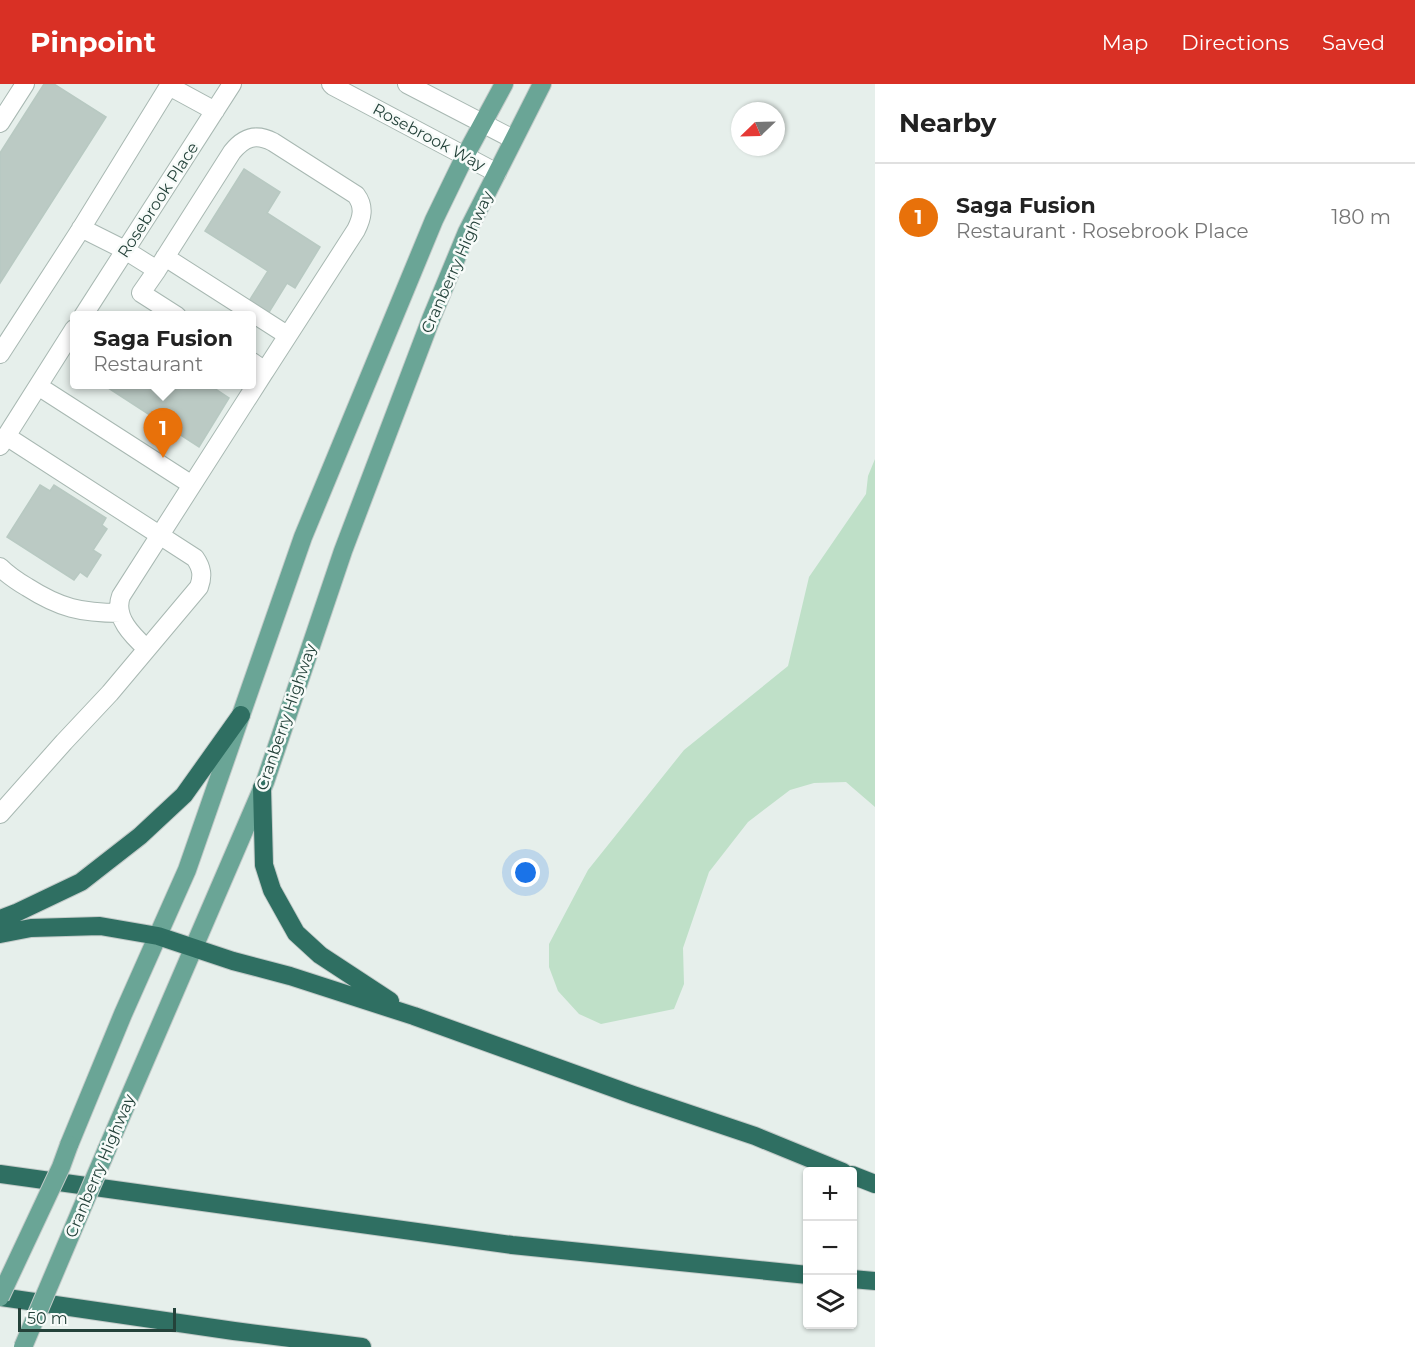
<!DOCTYPE html>
<meta charset="utf-8">
<style>
body{margin:0;font-family:Montserrat,sans-serif;background:#f6f6f6;color:#222}
.controls{position:absolute;right:18px;bottom:18px;display:grid;overflow:hidden;border-radius:6px;box-shadow:0 2px 4px #0004}
.controls button{width:54px;height:54px;display:grid;place-items:center;padding:0;border:0;border-bottom:2px solid #e0e0e0;background:#fff;color:#222;font:30px sans-serif}
.compass{position:absolute;left:731px;top:18px;width:54px;height:54px;border-radius:50%;background:#fff;box-shadow:0 2px 4px #0004;rotate:247deg}
.scale{position:absolute;left:18px;bottom:15px;width:158px;box-sizing:border-box;padding-left:6px;border:3px solid #24423a;border-top:0;font-size:16px;line-height:21px;white-space:nowrap;color:#24423a;-webkit-text-stroke:4px #f7fbf9;paint-order:stroke}
.you{position:absolute;left:526px;top:789px;width:21px;height:21px;margin:-15px;border:4px solid #fff;border-radius:50%;background:#1a73e8;box-shadow:0 0 0 9px #1a73e833}
.badge{display:grid;place-items:center;width:39px;height:39px;border-radius:50%;background:#d93025;color:#fff;font-size:20px;font-weight:700}
.pin{position:absolute;translate:-50% -50px;filter:drop-shadow(0 2px 3px #0008)}
.pin::after{content:'';position:absolute;top:32px;width:21px;height:18px;background:inherit;clip-path:polygon(0 0,100% 0,50% 100%)}
.popup{position:absolute;left:70px;top:227px;width:186px;height:78px;box-sizing:border-box;display:grid;place-content:center;border-radius:6px;background:#fff;filter:drop-shadow(0 2px 4px #0005);font-size:20px;white-space:nowrap;color:#767676}
.popup b{font-size:22px;color:#222}
.popup::after{content:'';position:absolute;left:50%;top:100%;margin-left:-12px;border:12px solid transparent;border-top-color:#fff}
.list{margin:0;padding:0;list-style:none}
h2{display:flex;justify-content:space-between;align-items:center;height:78px;margin:0;padding:0 24px;font-size:26px}
h2 small{font-size:20px;font-weight:400;color:#767676}
.list li{display:grid;grid-template-columns:39px 1fr auto;gap:18px;align-items:center;box-sizing:border-box;height:108px;padding:0 24px;border-top:2px solid #e0e0e0}
.list b{display:block;font-size:22px;white-space:nowrap}
.list p{margin:0;font-size:20px;white-space:nowrap;color:#767676}
.list em{font-size:20px;font-style:normal;color:#767676}
.icon{flex:none;width:33px;height:33px;fill:none;stroke:currentColor;stroke-width:2;stroke-linecap:round;stroke-linejoin:round}
.map{position:relative;flex:none;width:875px;height:1263px;overflow:hidden}
header{display:flex;align-items:center;gap:36px;box-sizing:border-box;height:84px;padding:0 30px;background:#d93025;color:#fff}
header strong{font-size:28px}
nav{display:flex;gap:33px;margin-inline-start:auto;font-size:21px}
main{display:flex}
aside{flex:1;background:#fff}
.map>svg:first-child{display:block}
</style>
<header>
<strong>Pinpoint</strong>
<nav><a>Map</a><a>Directions</a><a>Saved</a></nav>
</header>
<main>
<div class="map">
<svg width="875" height="1263" viewBox="0 0 875 1263">
<rect width="100%" height="100%" fill="#e6efeb"/>
<path fill="#bfe0c8" d="M875,375V723L846,698L814,699L790,706L748,738L709,788L683,864L684,900L674,925L601,940L579,930L558,907L549,883V860L588,786L684,666L788,582L809,493L866,410L868,392Z"/>
<path fill="#bbcac4" stroke="#b8c9c2" stroke-width="1.5" d="M44,0H54L106,33L0,199V69Z
M244,85L280,108L267,129L320,163L295,204L287,199L268,230L249,217L268,187L205,147Z
M102,300H208L229,314L199,363Z
M40,401L50,407L54,401L106,434L102,441L107,445L93,466L101,471L87,493L80,488L74,496L7,453Z"/>
<g fill="none" stroke-linecap="round" stroke-linejoin="round">
<defs>
<path id="minor" d="M331,0L333,2L497,89
M407,0L513,55
M0,39L25,0
M81,144L125,166L157,186L141,209L177,232
M165,173L287,251
M157,186L232,68C244,53 256,49 273,58L356,111C365,123 362,134 356,146L265,287L252,278
M83,232L232,0
M0,270L79,148L169,2L215,27
M38,302L192,401
M0,362L74,245
M0,483C8,491 17,497 27,503C60,524 81,529 120,529
M147,565C133,552 113,533 121,512L265,287
M0,730L64,658L110,609L199,503C203,492 202,484 195,474L6,352"/>
<path id="major" d="M69,1061L123,930L187,786L303,453L434,136L465,72L504,0
M107,1065L265,698L343,467L431,235L467,148L542,0"/>
<path id="highway" d="M262,704L264,781L272,806L296,849L320,871L390,917
M0,835L16,829L81,798L140,752L184,711L241,631
M0,850L31,844L100,842L158,852L233,877L290,892L414,932L633,1011L755,1052L843,1088
M0,1090L512,1161L808,1191
M852,1091L875,1100
M852,1195L875,1197
M0,1213L234,1247L362,1263"/>
</defs>
<use href="#minor" stroke="#a8b8b2" stroke-width="20"/>
<use href="#major" stroke="#c2cac8" stroke-width="20"/>
<use href="#highway" stroke="#c2cac8" stroke-width="20"/>
<use href="#minor" stroke="#fff" stroke-width="18"/>
<use href="#major" stroke="#6aa596" stroke-width="18"/>
<use href="#highway" stroke="#2f6f62" stroke-width="18"/>
<defs>
<path id="major-bridge" d="M0,1213L61,1083L69,1061
M23,1263L107,1065"/>
</defs>
<use href="#major-bridge" stroke="#c2cac8" stroke-width="20" stroke-linecap="butt"/>
<use href="#major-bridge" stroke="#6aa596" stroke-width="18"/>
</g>
<g text-anchor="middle" dominant-baseline="central" stroke-width="5" stroke-linejoin="round" paint-order="stroke">
<g font-size="16" fill="#24423a" stroke="#f7fbf9">
<text transform="translate(429 53) rotate(28)">Rosebrook Way</text>
<text transform="translate(158 116) rotate(-57)">Rosebrook Place</text>
<text transform="translate(457 178) rotate(-66)">Cranberry Highway</text>
<text transform="translate(286 633) rotate(-71)">Cranberry Highway</text>
<text transform="translate(100 1082) rotate(-67)">Cranberry Highway</text>
</g>
</g>
</svg>
<div class="controls">
<button>+</button>
<button>−</button>
<button><svg class="icon" aria-label="layers" viewBox="0 0 24 24"><path d="M12 4l9 5-9 5-9-5zM3 14l9 5 9-5"/></svg></button>
</div>
<svg class="compass" viewBox="-18 -18 36 36"><path d="M0-13l5 13h-10z" fill="#e53935"/><path d="M0 13l5-13h-10z" fill="#767676"/></svg>
<div class="scale">50 m</div>
<div class="you"></div>
<div class="pin badge" style="left:163px;top:374px;background:#e8710a">1</div>
<div class="popup"><b>Saga Fusion</b>Restaurant</div>
</div>
<aside>
<h2>Nearby<small></small></h2>
<ul class="list">
<li><span class="badge" style="background:#e8710a">1</span><div><b>Saga Fusion</b><p>Restaurant · Rosebrook Place</p></div><em>180 m</em></li>
</ul>
</aside>
</main>
